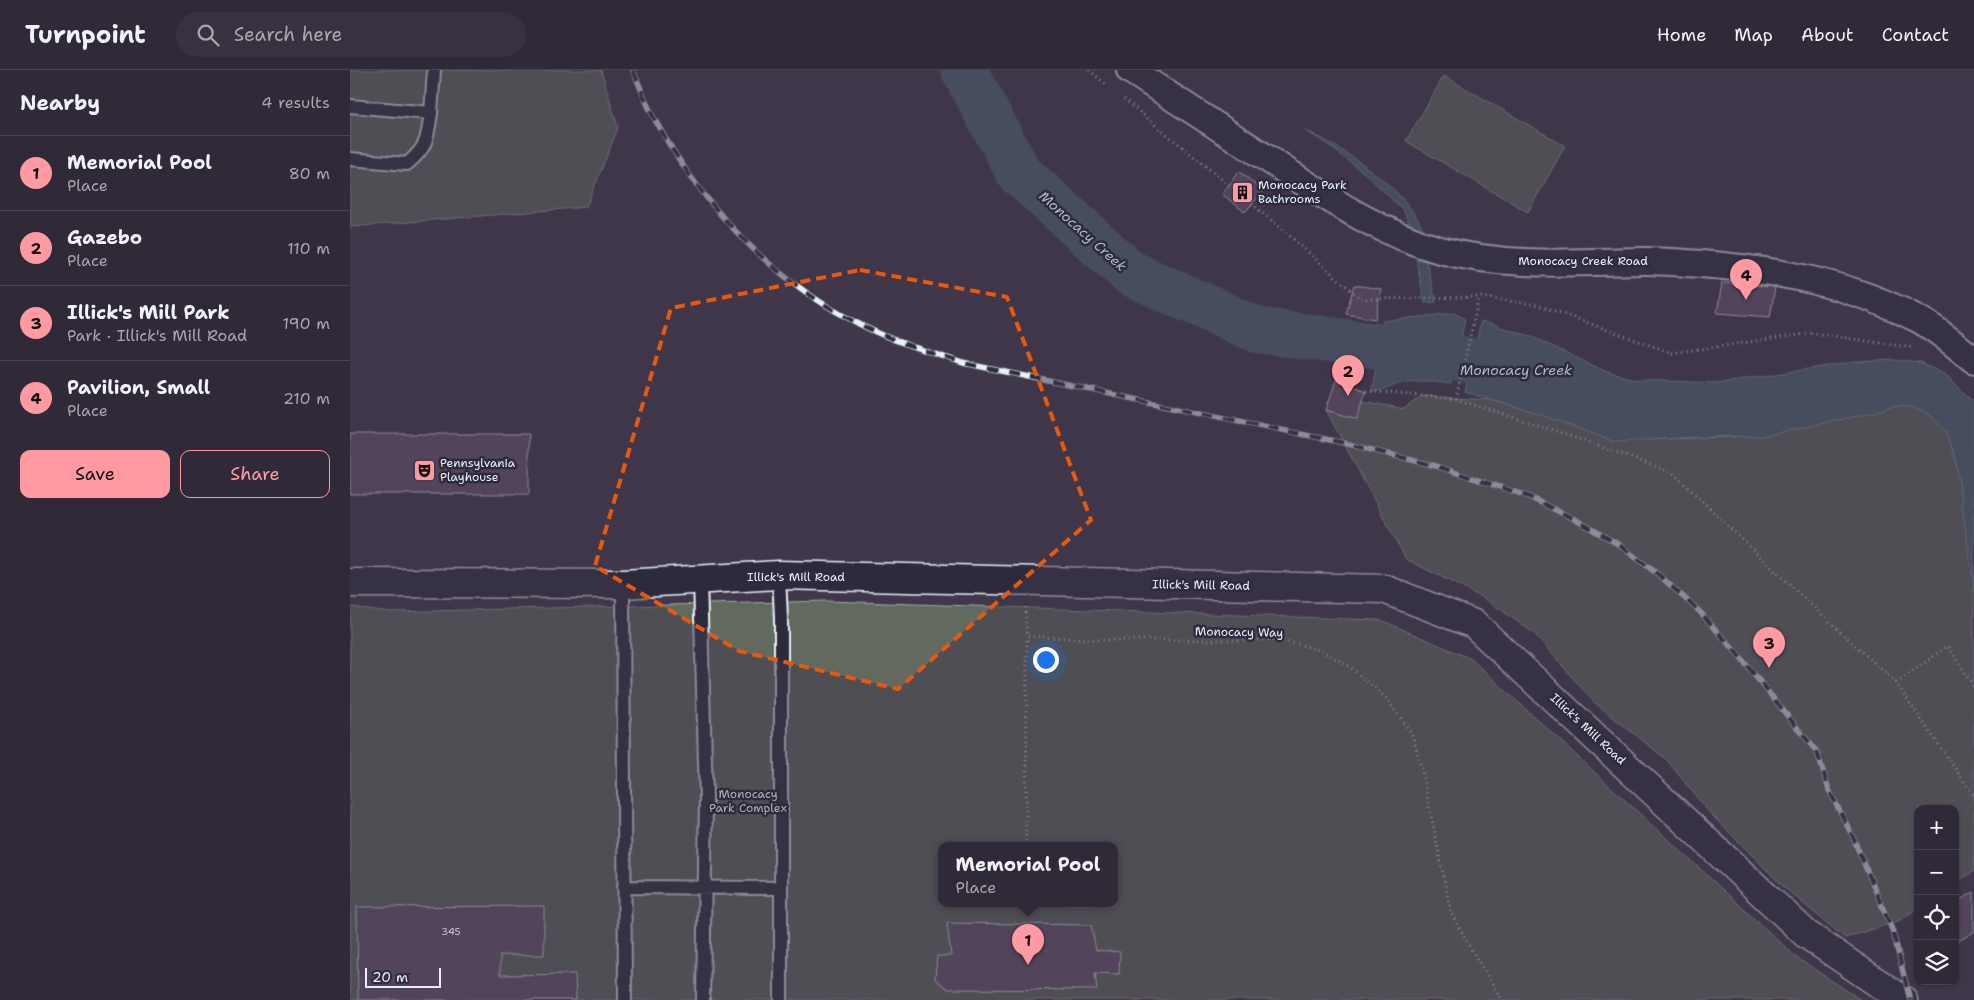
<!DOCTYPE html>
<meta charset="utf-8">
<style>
body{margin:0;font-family:"Shantell Sans",sans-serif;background:#383140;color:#f1f3f6}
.controls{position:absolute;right:15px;bottom:15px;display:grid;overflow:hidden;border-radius:10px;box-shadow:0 1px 4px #0004}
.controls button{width:45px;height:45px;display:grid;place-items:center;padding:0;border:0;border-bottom:1px solid #4b4553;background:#302938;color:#f1f3f6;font:25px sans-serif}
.scale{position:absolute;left:15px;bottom:12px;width:76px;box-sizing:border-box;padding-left:5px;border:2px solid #e8f1f8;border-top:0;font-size:14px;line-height:18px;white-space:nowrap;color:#e8f1f8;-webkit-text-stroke:4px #2f2a3d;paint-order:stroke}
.you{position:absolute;left:695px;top:589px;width:18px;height:18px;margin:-12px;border:4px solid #fff;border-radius:50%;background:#1a73e8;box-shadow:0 0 0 8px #1a73e833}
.badge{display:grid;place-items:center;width:32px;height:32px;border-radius:50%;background:#ff9aa2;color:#111;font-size:16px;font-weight:700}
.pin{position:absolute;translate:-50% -41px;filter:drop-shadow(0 1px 2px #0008)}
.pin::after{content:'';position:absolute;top:26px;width:18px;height:15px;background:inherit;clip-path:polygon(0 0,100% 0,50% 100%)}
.popup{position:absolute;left:588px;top:772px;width:180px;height:65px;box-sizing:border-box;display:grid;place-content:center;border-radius:10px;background:#302938;filter:drop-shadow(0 1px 4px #0005);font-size:16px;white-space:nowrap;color:#a8a6ae}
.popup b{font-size:19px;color:#f1f3f6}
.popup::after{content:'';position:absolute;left:50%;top:100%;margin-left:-10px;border:10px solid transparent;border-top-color:#302938}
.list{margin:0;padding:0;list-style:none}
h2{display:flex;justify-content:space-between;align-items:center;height:65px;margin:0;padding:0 20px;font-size:21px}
h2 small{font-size:16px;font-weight:400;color:#a8a6ae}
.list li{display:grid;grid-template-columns:32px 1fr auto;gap:15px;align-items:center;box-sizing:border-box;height:75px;padding:0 20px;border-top:1px solid #4b4553}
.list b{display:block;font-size:19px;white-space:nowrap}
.list p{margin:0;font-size:16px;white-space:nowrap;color:#a8a6ae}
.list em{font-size:16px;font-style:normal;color:#a8a6ae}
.actions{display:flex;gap:10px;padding:15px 20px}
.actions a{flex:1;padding:11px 0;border:1px solid #ff9aa2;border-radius:10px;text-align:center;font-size:18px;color:#ff9aa2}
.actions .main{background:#ff9aa2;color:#111}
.icon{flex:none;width:28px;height:28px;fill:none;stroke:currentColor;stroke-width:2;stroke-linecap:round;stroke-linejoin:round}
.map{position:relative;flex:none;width:1624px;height:930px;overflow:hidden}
header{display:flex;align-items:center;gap:30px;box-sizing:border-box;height:70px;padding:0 25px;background:#302938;border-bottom:1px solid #4b4553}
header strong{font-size:24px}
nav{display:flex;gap:28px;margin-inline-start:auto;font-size:18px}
.search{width:350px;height:45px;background:#383140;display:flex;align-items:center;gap:12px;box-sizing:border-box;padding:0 18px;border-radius:28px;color:#a8a6ae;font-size:19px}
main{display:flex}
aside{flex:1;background:#302938}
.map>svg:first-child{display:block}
</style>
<header>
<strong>Turnpoint</strong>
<div class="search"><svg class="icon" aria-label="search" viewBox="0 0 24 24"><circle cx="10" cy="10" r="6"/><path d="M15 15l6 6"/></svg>Search here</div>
<nav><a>Home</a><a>Map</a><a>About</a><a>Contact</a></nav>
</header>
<main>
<aside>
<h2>Nearby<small>4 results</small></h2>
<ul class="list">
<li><span class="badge">1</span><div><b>Memorial Pool</b><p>Place</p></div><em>80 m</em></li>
<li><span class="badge">2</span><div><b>Gazebo</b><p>Place</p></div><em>110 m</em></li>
<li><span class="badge">3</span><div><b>Illick's Mill Park</b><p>Park · Illick's Mill Road</p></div><em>190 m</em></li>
<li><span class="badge">4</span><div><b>Pavilion, Small</b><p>Place</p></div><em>210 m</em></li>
</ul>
<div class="actions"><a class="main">Save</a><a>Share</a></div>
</aside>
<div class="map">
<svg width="1624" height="930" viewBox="0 0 1624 930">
<rect width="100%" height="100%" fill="#40374b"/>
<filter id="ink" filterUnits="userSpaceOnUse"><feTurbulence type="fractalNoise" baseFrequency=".02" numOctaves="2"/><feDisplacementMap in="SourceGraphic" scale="10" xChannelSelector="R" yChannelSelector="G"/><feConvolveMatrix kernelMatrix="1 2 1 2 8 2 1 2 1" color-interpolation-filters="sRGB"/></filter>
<g filter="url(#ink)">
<path fill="#626a5e" stroke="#a5aeab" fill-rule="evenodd" d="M0,0H251L268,58L236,137L0,157Z
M1094,6L1215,76L1178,142L1056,71Z
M1072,326L1140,330L1192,345L1262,371L1412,366L1522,343L1542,336L1562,337L1580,345L1595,361L1605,385L1624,508V801L1605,813V739H1568V838L1548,851L1495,868L1435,818L1359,742L1316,689L1244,632L1184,563L1135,529L1056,489L976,340L1006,349L1013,331L1054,339Z
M477,531L1031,550L1121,589L1447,888L1511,930H0V537L41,542ZM592,776H764V834H592Z"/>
<path fill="#4f6778" stroke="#8c9eab" d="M955,60C994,79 1056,118 1073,160L1059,153L1054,141L1017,105L978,75Z
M1066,189L1076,191L1086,232L1075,233Z
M1104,243L1115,249L1101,314C1085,312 1068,309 1053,313C1041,315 1034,322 1022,321L1033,251Z
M1131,251L1180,266L1257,302L1289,310L1367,313L1506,292L1546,290L1571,293L1596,305L1624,333V518L1605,385L1595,361L1580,345L1562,337L1542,336L1522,343L1412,366L1342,367L1265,372L1192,345L1115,322Z"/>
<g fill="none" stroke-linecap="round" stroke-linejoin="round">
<path stroke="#4f6778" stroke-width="46" d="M614,0L669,103L780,203L907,260L1092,285L1185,305"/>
</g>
<path fill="#69556d" stroke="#e8f1f8" d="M889,101L913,121L895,142L872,124Z
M1372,213L1425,217L1420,247L1367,243Z
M1004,215L1031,219L1025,249L996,244Z
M986,310L1016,321L1007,349L976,340Z
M0,364H179V424H0Z
M1624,822V862L1605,873V833Z
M194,836V885H150V905L225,904L226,930H8L7,837Z
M597,853L741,855L746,880L770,882L769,904L745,903L747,920L598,919L585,909L587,886H601Z"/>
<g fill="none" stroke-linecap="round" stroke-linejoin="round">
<defs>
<path id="lane" d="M0,36L81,43L84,0
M0,89L57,94C78,76 77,69 81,43
M429,505L431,548V930
M350,509L356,729L353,930
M273,514L275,930
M274,817L431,818"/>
<path id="street" d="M780,0C829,32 878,63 927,95C979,129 1029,163 1090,180C1160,198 1225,192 1296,191C1314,191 1333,193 1351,194C1428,200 1499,213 1568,249C1589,260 1606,276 1624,290"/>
<path id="secondary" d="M0,513L273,514L429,505L1034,519L1124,554L1456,864L1553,930"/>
</defs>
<use href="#lane" stroke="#e8f1f8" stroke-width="16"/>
<use href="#street" stroke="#e8f1f8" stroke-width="30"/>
<use href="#secondary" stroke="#e8f1f8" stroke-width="31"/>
<path stroke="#e8f1f8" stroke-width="3" stroke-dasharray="1 4" stroke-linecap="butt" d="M739,0L758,16
M774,29L932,159L1011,229L1129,227L1188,235L1322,283L1463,263L1564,278
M1016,321L1106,329L1215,364L1323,403L1426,502L1546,613L1624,726
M1106,329L1129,227
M675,537L677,566L754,570H931L970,580L999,596L1035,627L1062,664L1070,691L1101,843L1118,874L1152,930
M1546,613L1598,576L1624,617
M676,776L677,566"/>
<use href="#lane" stroke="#2f2a3d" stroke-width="12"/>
<use href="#street" stroke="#2f2a3d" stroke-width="26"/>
<use href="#secondary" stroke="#2f2a3d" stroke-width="28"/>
<defs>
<path id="rail" d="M283,0C289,14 294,28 301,42C310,61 322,79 334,97C380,164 440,220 513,256C545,272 579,282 613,293L994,373L1086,396L1177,426L1226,450L1268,474L1309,505L1350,542L1385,581L1467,682L1479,720L1502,765L1543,862L1560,930"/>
</defs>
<use href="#rail" stroke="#e8f1f8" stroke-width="5.5"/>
<use href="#rail" stroke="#2f2a3d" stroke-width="4" stroke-dasharray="11" stroke-linecap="butt"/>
</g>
</g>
<path d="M0 0H1624V930H0ZM510,200L657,227L741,450L548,619L389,581L245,496L321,238Z" fill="#40374b" fill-opacity=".55" fill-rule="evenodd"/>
<path fill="none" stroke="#e8590c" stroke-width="4" stroke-dasharray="10 6" stroke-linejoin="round" d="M510,200L657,227L741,450L548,619L389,581L245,496L321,238Z"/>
<defs>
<symbol id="building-square" viewBox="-11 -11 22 22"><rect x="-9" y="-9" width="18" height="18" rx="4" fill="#ff9aa2" stroke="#2f2a3d"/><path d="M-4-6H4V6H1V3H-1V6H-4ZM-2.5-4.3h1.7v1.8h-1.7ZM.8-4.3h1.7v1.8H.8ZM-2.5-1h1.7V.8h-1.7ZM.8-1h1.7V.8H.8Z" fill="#111"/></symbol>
<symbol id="theatre-square" viewBox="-11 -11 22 22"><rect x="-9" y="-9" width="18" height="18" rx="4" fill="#ff9aa2" stroke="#2f2a3d"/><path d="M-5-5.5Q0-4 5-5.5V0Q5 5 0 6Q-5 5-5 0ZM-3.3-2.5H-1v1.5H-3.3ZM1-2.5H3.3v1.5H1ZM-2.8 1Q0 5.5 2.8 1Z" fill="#111"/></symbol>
</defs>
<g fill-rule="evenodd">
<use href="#building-square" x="880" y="110" width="25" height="25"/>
<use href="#theatre-square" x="62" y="388" width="25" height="25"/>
</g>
<g text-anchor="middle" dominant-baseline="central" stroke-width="5" stroke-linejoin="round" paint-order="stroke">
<g font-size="10" fill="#c8cad5">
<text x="101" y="861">345</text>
</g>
<g font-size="12" fill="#e8f1f8" stroke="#2f2a3d" text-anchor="start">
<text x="908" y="115">Monocacy Park<tspan x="908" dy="14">Bathrooms</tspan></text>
<text x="90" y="393">Pennsylvania<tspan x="90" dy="14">Playhouse</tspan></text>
</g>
<g font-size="12" fill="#e8f1f8" stroke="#2f2a3d">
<text x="1233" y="191">Monocacy Creek Road</text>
<text x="446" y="507">Illick's Mill Road</text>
<text transform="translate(851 515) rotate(1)">Illick's Mill Road</text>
<text transform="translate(889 562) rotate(1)">Monocacy Way</text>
<text transform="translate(1238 659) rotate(43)">Illick's Mill Road</text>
</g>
<g font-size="12" fill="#acb4b3" stroke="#2f2a3d">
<text x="398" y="724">Monocacy<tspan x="398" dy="14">Park Complex</tspan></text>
</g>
<g font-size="14" font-style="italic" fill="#abbac5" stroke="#2f2a3d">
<text transform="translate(733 161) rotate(42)">Monocacy Creek</text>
<text x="1166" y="300">Monocacy Creek</text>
</g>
</g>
</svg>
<div class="controls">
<button>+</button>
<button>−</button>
<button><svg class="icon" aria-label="locate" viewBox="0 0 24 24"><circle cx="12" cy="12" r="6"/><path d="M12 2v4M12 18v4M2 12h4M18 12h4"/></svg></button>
<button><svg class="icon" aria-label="layers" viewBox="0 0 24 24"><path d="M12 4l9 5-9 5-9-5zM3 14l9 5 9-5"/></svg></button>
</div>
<div class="scale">20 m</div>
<div class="you"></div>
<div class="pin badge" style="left:678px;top:895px">1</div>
<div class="popup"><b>Memorial Pool</b>Place</div>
<div class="pin badge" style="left:998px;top:326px">2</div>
<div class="pin badge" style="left:1419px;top:598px">3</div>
<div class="pin badge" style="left:1396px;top:230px">4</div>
</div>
</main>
